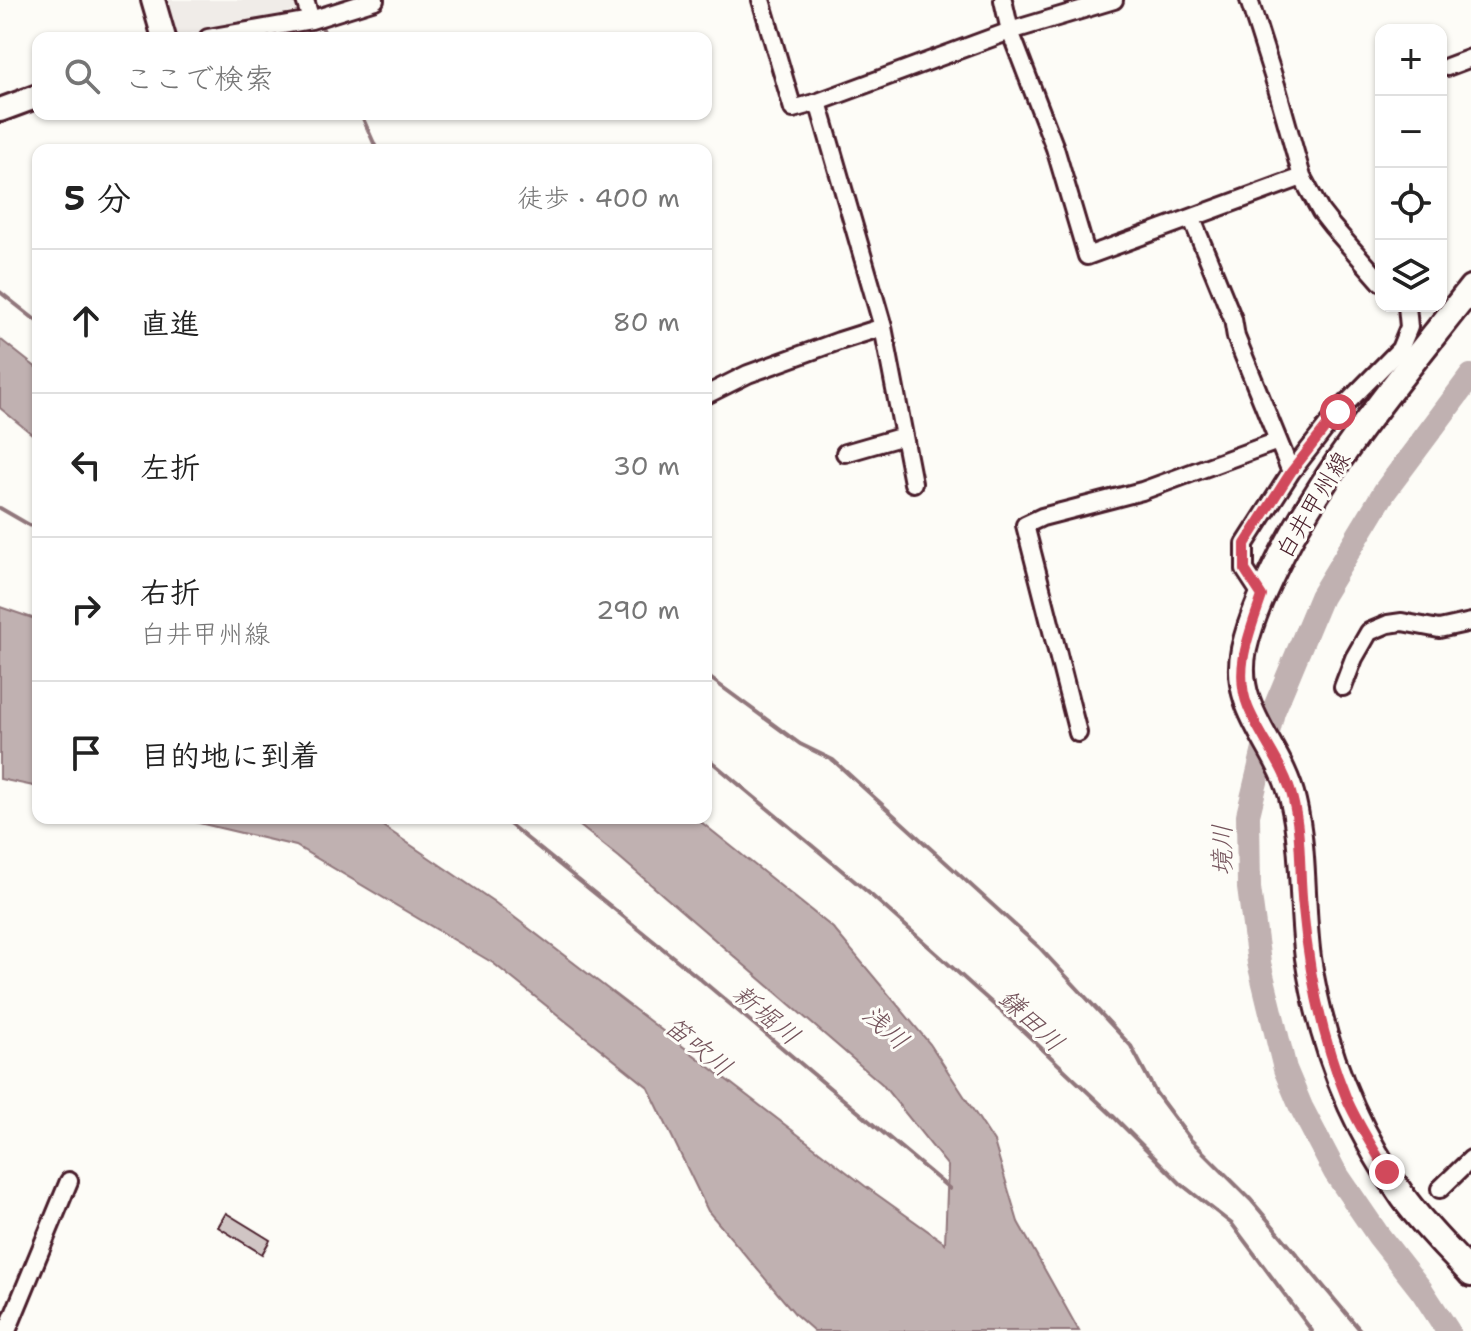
<!DOCTYPE html>
<html lang="ja">
<meta charset="utf-8">
<style>
body{margin:0;font-family:"Shantell Sans","Klee One",sans-serif;background:#f2f2f2;color:#222}
.controls{position:absolute;right:24px;top:24px;display:grid;overflow:hidden;border-radius:16px;box-shadow:0 2px 6px #0004}
.controls button{width:72px;height:72px;display:grid;place-items:center;padding:0;border:0;border-bottom:2px solid #e0e0e0;background:#fff;color:#222;font:40px sans-serif}
.stop{position:absolute;width:24px;height:24px;margin:-18px;border:6px solid #d1495b;border-radius:50%;background:#fff}
.stop.end{background:#d1495b;border-color:#fff;box-shadow:0 2px 8px #0008}
.list{margin:0;padding:0;list-style:none}
h2{display:flex;justify-content:space-between;align-items:center;height:104px;margin:0;padding:0 32px;font-size:34px}
h2 small{font-size:26px;font-weight:400;color:#767676}
.list li{display:grid;grid-template-columns:52px 1fr auto;gap:24px;align-items:center;box-sizing:border-box;height:144px;padding:0 32px;border-top:2px solid #e0e0e0}
.list b{display:block;font-size:30px;white-space:nowrap}
.list p{margin:0;font-size:26px;white-space:nowrap;color:#767676}
.list em{font-size:26px;font-style:normal;color:#767676}
.icon{flex:none;width:44px;height:44px;fill:none;stroke:currentColor;stroke-width:2;stroke-linecap:round;stroke-linejoin:round}
.map{position:relative;flex:none;width:1471px;height:1331px;overflow:hidden}
.search{position:absolute;background:#fff;box-shadow:0 2px 6px #0004;left:32px;top:32px;width:680px;height:88px;display:flex;align-items:center;gap:20px;box-sizing:border-box;padding:0 28px;border-radius:16px;color:#767676;font-size:30px}
.panel{position:absolute;background:#fff;box-shadow:0 2px 6px #0004;left:32px;top:144px;width:680px;height:680px;border-radius:16px}
.map>svg:first-child{display:block}
</style>
<div class="map">
<svg width="1471" height="1331" viewBox="0 0 1471 1331">
<rect width="100%" height="100%" fill="#fdfcf7"/>
<filter id="ink" filterUnits="userSpaceOnUse"><feTurbulence type="fractalNoise" baseFrequency=".0125" numOctaves="2"/><feDisplacementMap in="SourceGraphic" scale="16" xChannelSelector="R" yChannelSelector="G"/><feConvolveMatrix kernelMatrix="1 2 1 2 8 2 1 2 1" color-interpolation-filters="sRGB"/></filter>
<g filter="url(#ink)">
<path fill="#f0ece8" d="M162,0H295L298,10L174,37Z"/>
<path fill="#c0b1b1" stroke="#91777b" stroke-width="2" d="M0,339L38,369V439L0,408Z
M0,607L38,620V787L0,779Z
M178,818H371L493,901L865,1186L945,1243L948,1166L882,1084L619,857L570,818H696L833,928L930,1044L994,1142L1018,1222L1079,1331H814L796,1315L708,1211L648,1087L493,963L296,846Z"/>
<g fill="none" stroke-linecap="round" stroke-linejoin="round">
<path stroke="#91777b" stroke-width="4" d="M322,27L327,38
M361,114L377,150
M0,292L38,322
M0,508L38,530
M706,675L800,744L833,760L1039,947L1131,1046L1156,1093L1191,1140L1251,1200L1361,1331
M706,757L870,894L1020,1028L1111,1114L1181,1184L1232,1224L1312,1331
M502,818L699,978L950,1189"/>
<path stroke="#c0b1b1" stroke-width="24" d="M1448,1331L1422,1291L1378,1235L1335,1172L1301,1107L1285,1069L1259,963L1249,888L1248,815L1273,712L1321,597L1385,491L1471,376"/>
</g>
<path fill="#d0c5c4" stroke="#4a1f2b" stroke-width="2" d="M226,1213L270,1240L262,1254L218,1227Z"/>
<g fill="none" stroke-linecap="round" stroke-linejoin="round">
<defs>
<path id="street" d="M305,0L311,20
M761,0L793,109L818,102L1010,31L1114,0
M1003,0L1010,31L1055,148L1087,256L1302,177
M1249,0L1276,85L1302,177L1321,212L1332,226L1381,282
M208,38L311,20L375,0
M1447,67L1471,58
M818,102L883,327L913,483
M1192,219L1233,319L1236,337L1291,472
M706,395L748,374L839,341L883,327
M845,453L904,436
M1262,596L1245,570V544L1291,472L1338,412L1400,349L1409,327L1407,306
M1343,687L1354,658L1369,632L1388,624L1402,622L1439,629L1471,622
M1078,733L1025,525L1042,517L1142,491L1278,441
M1440,1189L1471,1159
M7,1331L69,1181"/>
<path id="secondary" d="M153,0L164,38
M0,110L38,96"/>
<path id="primary" d="M1471,288C1404,374 1332,457 1282,554C1267,584 1251,617 1244,649C1231,711 1281,746 1293,801C1305,852 1301,906 1308,958C1321,1044 1353,1126 1403,1197C1423,1225 1448,1249 1471,1274"/>
</defs>
<use href="#street" stroke="#4a1f2b" stroke-width="22"/>
<use href="#secondary" stroke="#4a1f2b" stroke-width="28"/>
<use href="#primary" stroke="#4a1f2b" stroke-width="30"/>
<use href="#street" stroke="#fdfcf7" stroke-width="16"/>
<use href="#secondary" stroke="#fdfcf7" stroke-width="22"/>
<use href="#primary" stroke="#fdfcf7" stroke-width="24"/>
</g>
</g>
<g fill="none" stroke-linecap="round" stroke-linejoin="round" filter="url(#ink)">
<path stroke="#d1495b" stroke-width="10" d="M1338,412L1291,472L1245,544V570L1262,596C1250,632 1233,669 1248,707C1261,739 1285,766 1293,800C1302,836 1299,872 1303,908C1309,974 1321,1036 1346,1097C1357,1123 1373,1147 1387,1172"/>
</g>
<g text-anchor="middle" dominant-baseline="central" stroke-width="6" stroke-linejoin="round" paint-order="stroke">
<g font-size="24" fill="#4a1f2b" stroke="#fdfcf7">
<text transform="translate(1313 505) rotate(-59)">白井甲州線</text>
</g>
<g font-size="26" font-style="italic" fill="#73525a" stroke="#fdfcf7">
<text transform="translate(1221 850) rotate(-90)">境川</text>
<text transform="translate(767 1014) rotate(40)">新堀川</text>
<text transform="translate(1032 1020) rotate(43)">鎌田川</text>
<text transform="translate(886 1027) rotate(42)">浅川</text>
<text transform="translate(699 1046) rotate(39)">笛吹川</text>
</g>
</g>
</svg>
<div class="controls">
<button>+</button>
<button>−</button>
<button><svg class="icon" aria-label="locate" viewBox="0 0 24 24"><circle cx="12" cy="12" r="6"/><path d="M12 2v4M12 18v4M2 12h4M18 12h4"/></svg></button>
<button><svg class="icon" aria-label="layers" viewBox="0 0 24 24"><path d="M12 4l9 5-9 5-9-5zM3 14l9 5 9-5"/></svg></button>
</div>
<div class="stop" style="left:1338px;top:412px"></div>
<div class="stop end" style="left:1387px;top:1172px"></div>
<div class="search"><svg class="icon" aria-label="search" viewBox="0 0 24 24"><circle cx="10" cy="10" r="6"/><path d="M15 15l6 6"/></svg>ここで検索</div>
<section class="panel">
<h2>5 分<small>徒歩 · 400 m</small></h2>
<ul class="list">
<li><svg class="icon" aria-label="ahead" viewBox="0 0 24 24"><path d="M12 20V5M6 11l6-6 6 6"/></svg><div><b>直進</b></div><em>80 m</em></li>
<li><svg class="icon" aria-label="left" viewBox="0 0 24 24"><path d="M17 20v-9H6M10 6l-5 5 5 5"/></svg><div><b>左折</b></div><em>30 m</em></li>
<li><svg class="icon" aria-label="right" viewBox="0 0 24 24"><path d="M7 20v-9h11M14 6l5 5-5 5"/></svg><div><b>右折</b><p>白井甲州線</p></div><em>290 m</em></li>
<li><svg class="icon" aria-label="arrive" viewBox="0 0 24 24"><path d="M6 21V4h12l-3 4 3 4H6"/></svg><div><b>目的地に到着</b></div></li>
</ul>
</section>
</div>
